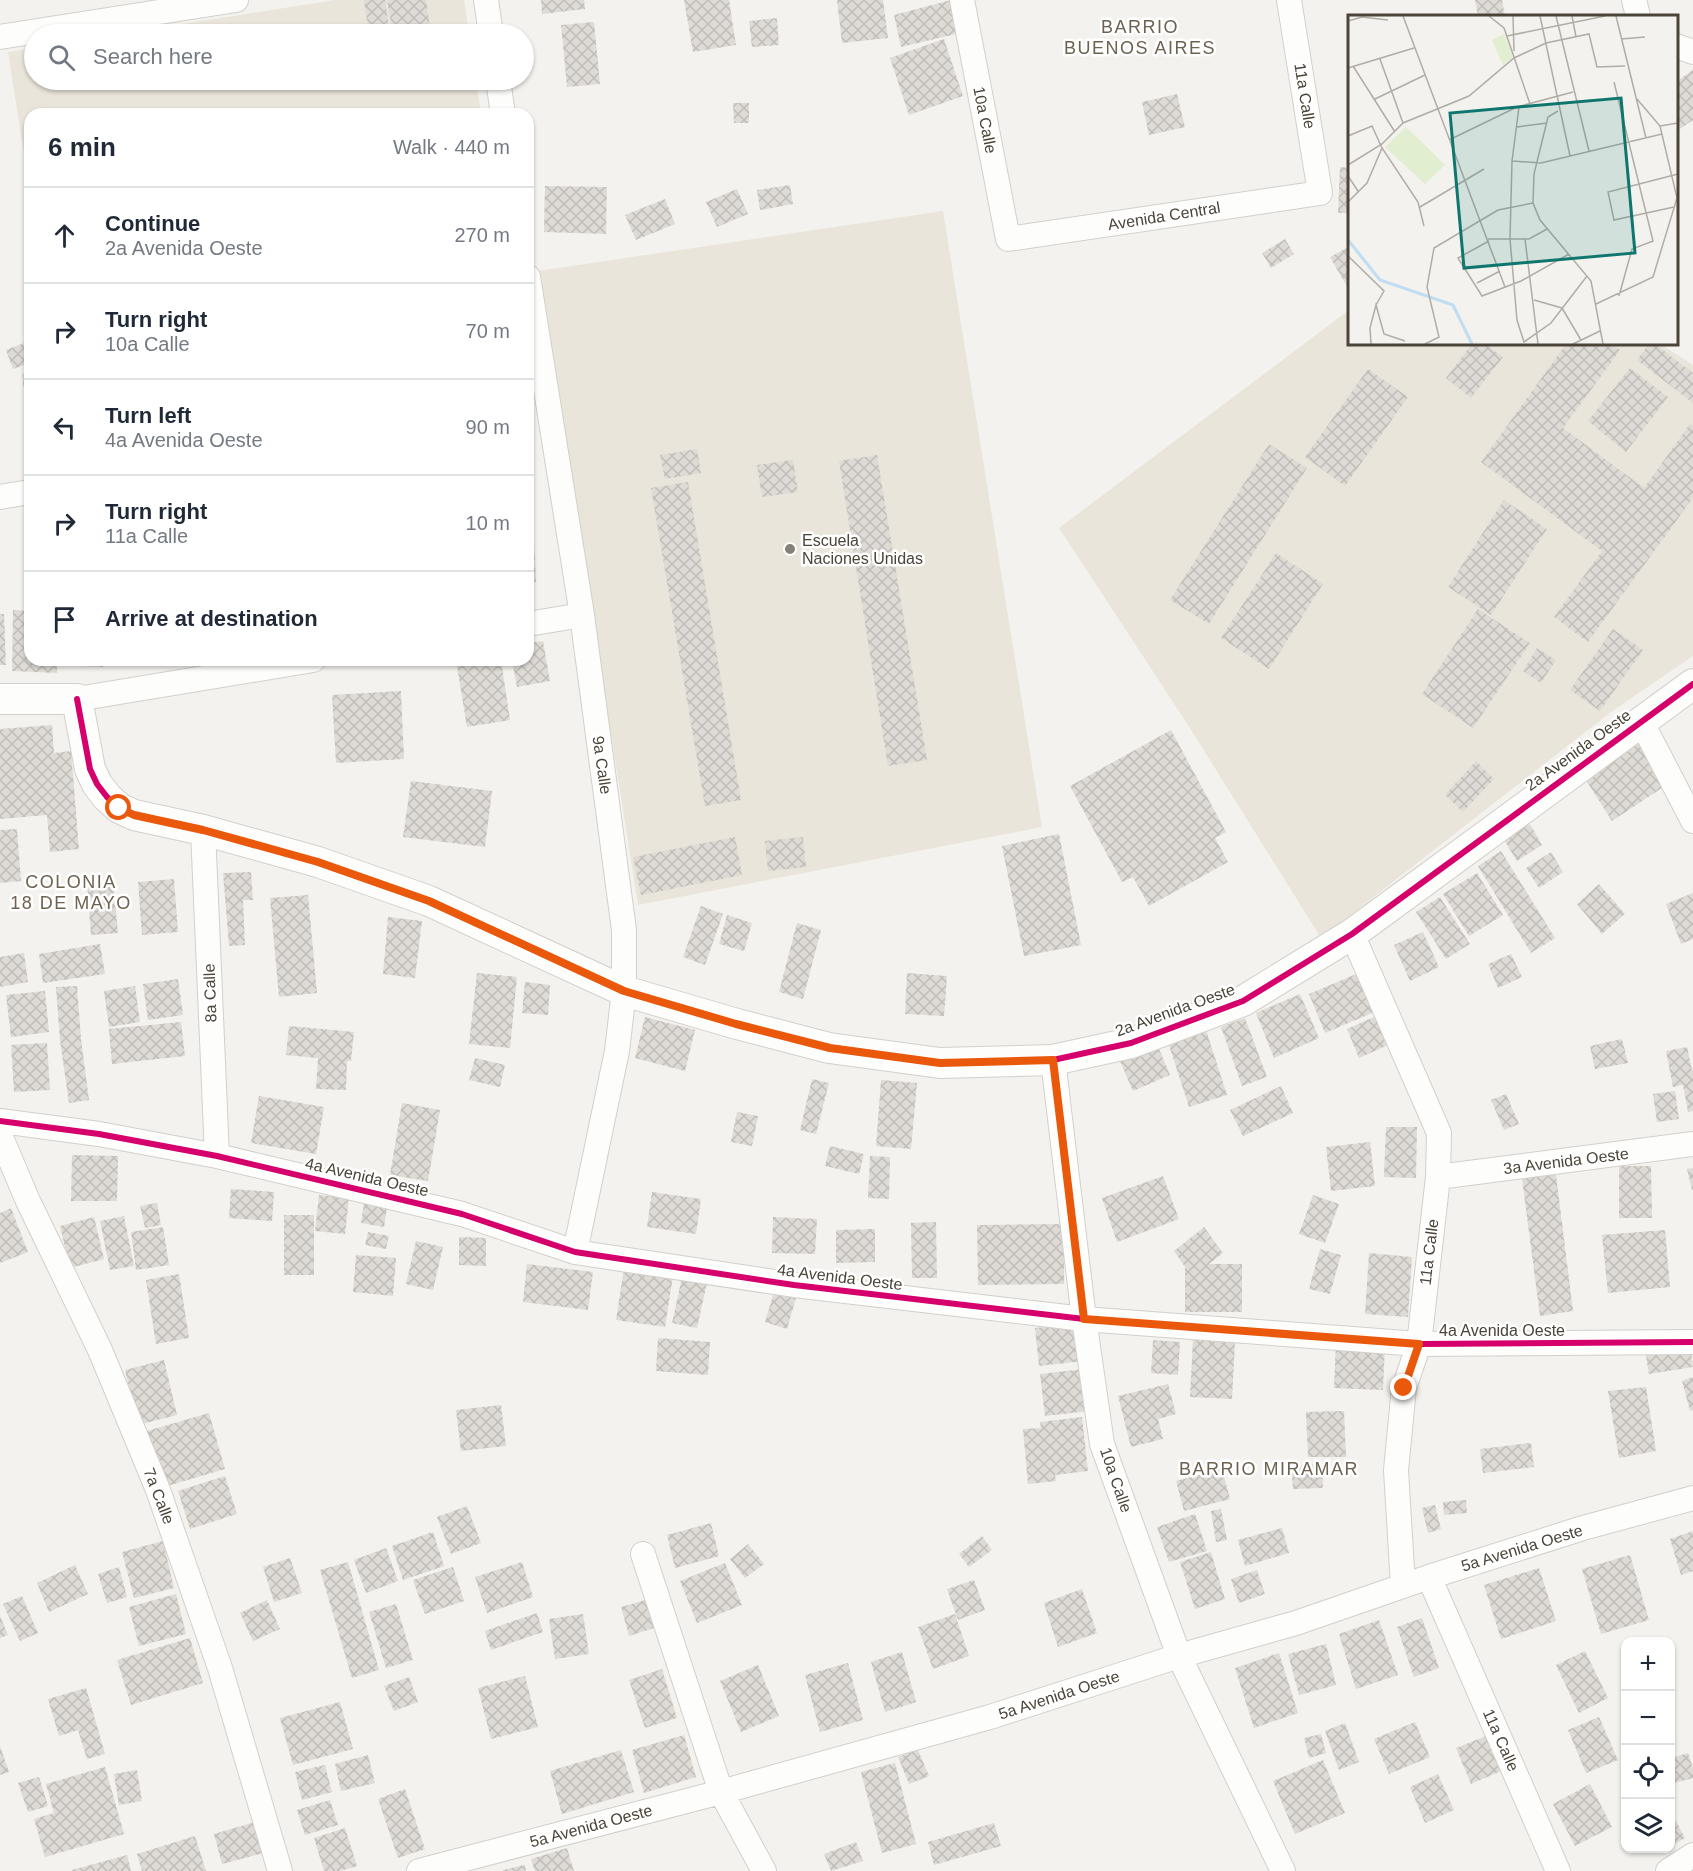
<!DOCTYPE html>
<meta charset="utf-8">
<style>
body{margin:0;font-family:Arial,sans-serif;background:#f6f6f7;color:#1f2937}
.controls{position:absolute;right:18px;bottom:18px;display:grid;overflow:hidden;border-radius:12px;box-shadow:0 2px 4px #0004}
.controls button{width:54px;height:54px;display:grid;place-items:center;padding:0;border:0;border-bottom:2px solid #e0e1e3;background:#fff;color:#1f2937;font:30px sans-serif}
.stop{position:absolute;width:18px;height:18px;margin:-14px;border:4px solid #ea580c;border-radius:50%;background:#fff}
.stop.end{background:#ea580c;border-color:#fff;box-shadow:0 2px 6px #0008}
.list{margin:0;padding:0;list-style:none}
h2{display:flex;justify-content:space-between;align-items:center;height:78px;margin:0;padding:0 24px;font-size:26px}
h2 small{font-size:20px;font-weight:400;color:#747a83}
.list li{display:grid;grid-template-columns:39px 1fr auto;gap:18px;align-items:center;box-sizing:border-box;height:96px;padding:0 24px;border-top:2px solid #e0e1e3}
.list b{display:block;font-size:22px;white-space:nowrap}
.list p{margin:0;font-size:20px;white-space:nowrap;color:#747a83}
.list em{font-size:20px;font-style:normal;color:#747a83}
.icon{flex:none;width:33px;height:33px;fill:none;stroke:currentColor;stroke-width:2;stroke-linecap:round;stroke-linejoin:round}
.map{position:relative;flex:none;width:1693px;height:1871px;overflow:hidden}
.search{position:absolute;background:#fff;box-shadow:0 2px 4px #0004;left:24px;top:24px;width:510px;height:66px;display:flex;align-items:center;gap:15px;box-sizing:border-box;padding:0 21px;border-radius:33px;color:#747a83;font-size:22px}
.panel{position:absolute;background:#fff;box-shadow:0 2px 4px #0004;left:24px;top:108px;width:510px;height:558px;border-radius:18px}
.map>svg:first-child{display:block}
</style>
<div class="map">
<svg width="1693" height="1871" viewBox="0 0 1693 1871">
<defs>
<pattern id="building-cross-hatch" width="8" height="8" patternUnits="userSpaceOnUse" patternTransform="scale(1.5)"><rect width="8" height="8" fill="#dedbd6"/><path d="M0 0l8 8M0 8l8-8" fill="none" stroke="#c0bdb8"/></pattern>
</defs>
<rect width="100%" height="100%" fill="#f4f2ee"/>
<path fill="#eae5da" d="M335,0H464L469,34H118Z
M34,48V80H476L481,114H30V192L8,52Z
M943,211L1042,827L638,905L538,271Z
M1349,310L1350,344H1660L1693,365V656L1611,712L1321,938L1188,725L1059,528Z"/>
<path fill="url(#building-cross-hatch)" d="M364,0H385L390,34H369Z
M387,0H426L431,34H393Z
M541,0H584L585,9L542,14Z
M684,0H729L736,45L693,52Z
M837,0H883L888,38L842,43Z
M951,0L960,33L901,47L894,15Z
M1475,0H1502L1505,16H1478Z
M777,18L779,45L752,47L749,21Z
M594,22L600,84L567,87L561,25Z
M944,39L963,96L909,115L890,58Z
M1693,70V120L1677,131V81Z
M1177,94L1185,127L1149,135L1142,102Z
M733,103H749V123H734Z
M1340,167L1350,168V213H1338Z
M790,185L793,204L760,210L757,190Z
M545,186L607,187L606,234L544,232Z
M737,189L748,214L717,227L706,202Z
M665,199L675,224L636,240L625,215Z
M1285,239L1294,254L1271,268L1262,253Z
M1350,246V287L1348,288L1330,257Z
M27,342L30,350V363L13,369L6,350Z
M1472,344H1485L1503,357L1471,398L1446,378Z
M1566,344H1611L1620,350L1563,428L1644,488L1690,424L1693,426V498L1588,642L1554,617L1602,551L1481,462Z
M1649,344H1655L1693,373V403L1637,360Z
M1630,368L1668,397L1626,452L1588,421Z
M1368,369L1408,397L1345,486L1305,457Z
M30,373V430H29L22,374Z
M1269,444L1307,468L1209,624L1170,600Z
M697,449L701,473L665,479L660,455Z
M877,455L927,760L888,766L839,461Z
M793,460L798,492L762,497L757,465Z
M688,482L741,800L705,806L651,488Z
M1504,500L1547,529L1491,615L1448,587Z
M533,522L536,582L528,583V523Z
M1276,553L1323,584L1269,669L1221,638Z
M1478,609L1530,643L1473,728L1422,694Z
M13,610L30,611V660H57V673L12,671Z
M0,614H4L6,665H0Z
M1613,629L1643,650L1600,711L1570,690Z
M543,641L550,681L517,687L512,660H528V643Z
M1537,648L1556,660L1541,683L1523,671Z
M65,660H103V667L65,665Z
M456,660H501L510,720L467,727Z
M401,691L404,759L336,763L332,695Z
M52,725L54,753L71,751L79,849L50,852L47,815L0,819V729Z
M1171,730L1226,832L1215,838L1228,862L1149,906L1133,877L1122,882L1070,786Z
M1637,737L1668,784L1612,821L1582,774Z
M1476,761L1494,779L1463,812L1445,795Z
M411,781L492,791L485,847L403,837Z
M1530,824L1542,845L1517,861L1504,840Z
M17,829L21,881L0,883V830Z
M1059,834L1081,945L1024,956L1002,846Z
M735,837L742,875L641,895L633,857Z
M803,837L806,867L768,871L765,841Z
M1501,851L1555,938L1531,953L1478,866Z
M1551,852L1563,872L1539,888L1526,868Z
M251,872L253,900H243L245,945L229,946L223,873Z
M1477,873L1503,915L1469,936L1443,894Z
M174,879L178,932L142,935L138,882Z
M113,881L118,933L91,935L87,883Z
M1599,884L1625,914L1602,934L1577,904Z
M1693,893V939L1681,944L1666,904Z
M308,895L317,993L279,997L270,898Z
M1440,897L1470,944L1446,959L1416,912Z
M701,906L723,914L705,965L683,957Z
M727,915L752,923L744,951L719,944Z
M388,917L422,921L415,978L383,974Z
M797,923L821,930L803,999L779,992Z
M1423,932L1439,967L1410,981L1394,945Z
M100,944L105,974L43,983L39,954Z
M24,953L28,982L0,987V957Z
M1511,954L1522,977L1498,988L1488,964Z
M1361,972L1377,1011L1325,1033L1309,994Z
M477,973L517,977L510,1048L469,1044Z
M907,973L947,976L944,1016L905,1014Z
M178,979L183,1015L148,1020L143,984Z
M525,982L550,985L548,1015L522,1013Z
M77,986L81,1039L89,1100L69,1103L60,1040L56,987Z
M135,986L140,1022L109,1027L104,991Z
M45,991L49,1032L11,1037L6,995Z
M1300,994L1319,1038L1274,1058L1256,1013Z
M1383,1013L1395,1042L1359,1058L1347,1029Z
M645,1017L695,1030L685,1071L635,1058Z
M1245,1018L1267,1077L1242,1086L1221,1027Z
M181,1022L185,1056L112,1064L109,1029Z
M289,1026L354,1032L351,1061H347L346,1090L316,1089L318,1058L286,1055Z
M1206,1030L1227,1095L1189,1107L1168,1042Z
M1622,1039L1628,1063L1595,1069L1590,1046Z
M47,1043L50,1090L14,1092L11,1045Z
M1157,1044L1170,1075L1133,1091L1119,1059Z
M1687,1047L1692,1070H1693V1111L1688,1112L1683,1085L1673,1087L1666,1051Z
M475,1058L505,1065L500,1087L469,1080Z
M812,1079L829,1083L816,1134L800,1130Z
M881,1080L917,1083L911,1149L876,1146Z
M1281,1086L1293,1113L1243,1136L1230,1110Z
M1675,1091L1679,1119L1657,1122L1653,1094Z
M1506,1094L1519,1124L1504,1130L1491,1100Z
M259,1096L324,1107L316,1154L251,1143Z
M402,1103L440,1110L428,1181L390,1175Z
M737,1112L758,1116L752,1146L731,1142Z
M1386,1127H1417L1416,1178L1384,1177Z
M1370,1142L1375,1186L1331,1191L1326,1147Z
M830,1146L864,1154L859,1174L825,1166Z
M72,1155L118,1156L117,1201H71Z
M870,1156L890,1157L889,1199L868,1198Z
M1619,1166H1651L1652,1218H1619Z
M1555,1167L1573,1311L1540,1316L1521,1171Z
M1693,1168V1190H1692L1687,1169Z
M1163,1176L1179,1219L1117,1242L1102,1198Z
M231,1189L274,1192L272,1221L229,1218Z
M652,1192L701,1199L696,1234L647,1227Z
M319,1195L349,1198L345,1234L315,1231Z
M1313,1195L1339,1204L1325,1243L1299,1234Z
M157,1203L161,1225L145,1228L140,1206Z
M364,1203L387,1207L384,1227L361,1223Z
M11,1208L28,1252L0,1263V1213Z
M284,1215H314V1275H284Z
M124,1216L134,1266L110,1270L100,1221Z
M94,1217L104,1259L70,1268L60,1226Z
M773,1217L817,1219L815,1254L772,1253Z
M936,1222L937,1278H912L911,1223Z
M1064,1224V1284L978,1285L977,1225Z
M163,1227L169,1265L136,1270L131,1232Z
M1204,1227L1223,1253L1209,1264H1242V1312H1185V1267L1174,1251Z
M875,1229V1262L836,1263V1230Z
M1665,1230L1670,1287L1608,1293L1602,1235Z
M368,1232L389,1236L386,1249L365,1245Z
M459,1237L486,1238V1266L459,1265Z
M416,1241L443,1247L433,1290L406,1284Z
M1320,1249L1341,1255L1330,1294L1309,1289Z
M1369,1253L1412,1257L1408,1317L1365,1314Z
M356,1255L396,1258L393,1296L353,1292Z
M527,1264L593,1272L588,1310L523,1302Z
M624,1269L673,1276L665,1327L616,1320Z
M683,1273L708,1278L697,1328L672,1323Z
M179,1274L189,1338L156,1344L146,1280Z
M774,1292L796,1298L787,1329L765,1322Z
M1079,1323L1083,1361L1039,1366L1035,1328Z
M658,1338L710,1342L708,1375L656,1371Z
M1153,1340L1180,1342L1178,1375L1151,1373Z
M1193,1340L1235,1343L1232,1399L1190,1397Z
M1336,1342L1385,1344L1383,1390L1334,1388Z
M1690,1344L1693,1367L1649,1374L1645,1350Z
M164,1360L177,1415L138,1425L125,1370Z
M1084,1369L1089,1411L1045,1416L1040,1374Z
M1693,1377V1410L1690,1411L1682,1381Z
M1168,1384L1176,1414L1158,1419L1163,1439L1131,1447L1118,1396Z
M1646,1387L1656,1451L1619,1458L1608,1391Z
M501,1405L506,1446L461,1451L456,1410Z
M1344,1411L1346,1457H1308L1306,1412Z
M209,1413L225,1469L164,1487L147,1431Z
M1082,1417L1088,1471L1055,1475L1056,1481L1028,1484L1023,1429L1041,1428L1040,1422Z
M1531,1443L1534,1467L1483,1473L1480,1449Z
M1322,1464L1323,1488L1293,1489L1291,1465Z
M1222,1469L1230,1499L1184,1511L1176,1481Z
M225,1476L237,1514L190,1529L178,1491Z
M1466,1500L1467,1513L1444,1515L1443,1502Z
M1435,1505L1441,1529L1428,1533L1422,1508Z
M467,1506L481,1543L451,1554L437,1517Z
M1221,1509L1227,1540L1216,1542L1211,1511Z
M1195,1514L1207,1551L1169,1562L1157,1527Z
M711,1523L719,1556L675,1568L667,1535Z
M1282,1528L1289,1553L1245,1566L1238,1540Z
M1693,1531V1571L1681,1575L1670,1539Z
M433,1532L444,1566L403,1580L392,1546Z
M982,1536L992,1550L969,1567L959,1554Z
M163,1541L174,1588L134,1598L122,1552Z
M748,1544L764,1564L745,1578L730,1559Z
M386,1548L398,1581L366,1593L354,1560Z
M1211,1552L1225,1599L1195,1609L1180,1562Z
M1630,1555L1649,1620L1601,1634L1582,1569Z
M290,1558L302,1593L274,1602L263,1567Z
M348,1562L379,1670L352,1678L320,1570Z
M522,1562L533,1597L487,1613L475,1577Z
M725,1563L742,1605L697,1623L680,1581Z
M75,1565L88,1594L49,1612L37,1583Z
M119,1567L127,1597L107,1603L98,1574Z
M453,1567L464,1601L425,1614L413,1580Z
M1539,1568L1556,1621L1501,1639L1484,1585Z
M1257,1570L1265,1594L1239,1603L1231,1579Z
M974,1580L985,1610L958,1620L947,1589Z
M1082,1589L1097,1633L1058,1647L1044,1603Z
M176,1594L186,1634L139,1646L129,1607Z
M22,1596L38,1633L20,1641L3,1604Z
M267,1600L280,1629L253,1641L240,1613Z
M646,1600L654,1628L629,1636L621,1607Z
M396,1604L413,1660L386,1668L369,1612Z
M537,1613L543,1632L491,1650L485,1631Z
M583,1614L589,1654L555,1659L549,1619Z
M955,1614L969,1656L933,1669L918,1627Z
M0,1616L8,1635L0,1638Z
M1422,1618L1439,1668L1414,1677L1397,1627Z
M1379,1620L1398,1675L1356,1689L1339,1634Z
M190,1638L203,1683L131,1705L117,1660Z
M1326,1644L1336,1685L1299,1695L1288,1654Z
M1585,1651L1608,1698L1579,1713L1556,1665Z
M902,1652L916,1702L885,1712L871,1662Z
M1279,1653L1298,1713L1254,1728L1235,1668Z
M848,1663L863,1720L820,1732L805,1675Z
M758,1665L779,1716L741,1732L720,1681Z
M662,1669L677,1718L645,1728L629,1680Z
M525,1676L538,1727L491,1739L478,1688Z
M409,1677L418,1702L394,1711L384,1686Z
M86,1688L105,1754L87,1759L78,1730L59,1736L48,1699Z
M340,1702L353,1749L293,1765L280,1718Z
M1599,1717L1618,1760L1586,1773L1568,1730Z
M1415,1722L1430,1757L1389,1774L1374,1739Z
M1345,1723L1359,1762L1339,1770L1325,1731Z
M1321,1734L1326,1753L1309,1758L1304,1738Z
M684,1735L696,1777L644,1793L632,1750Z
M1486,1736L1501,1771L1471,1784L1456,1748Z
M0,1746L9,1772L0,1775Z
M621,1750L634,1792L562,1814L550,1771Z
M918,1750L929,1776L909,1784L898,1757Z
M1688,1753L1693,1768V1778L1671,1784V1758Z
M368,1755L375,1783L341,1791L335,1764Z
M1323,1760L1345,1813L1295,1834L1273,1781Z
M895,1763L916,1844L882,1853L861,1772Z
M325,1765L332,1792L302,1800L295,1772Z
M105,1767L124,1834L45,1857L34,1819L54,1813L46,1784Z
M137,1770L142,1801L119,1805L114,1774Z
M1438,1774L1454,1810L1425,1823L1410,1787Z
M39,1777L48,1806L28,1812L18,1783Z
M1590,1784L1612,1827L1575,1846L1553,1804Z
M405,1789L425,1849L398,1858L378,1799Z
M330,1800L338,1825L305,1835L297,1810Z
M1671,1812L1685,1838L1671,1846Z
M262,1820L271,1851L222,1864L214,1834Z
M994,1823L1001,1846L934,1865L928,1842Z
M345,1828L357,1866L340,1871H324L314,1838Z
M195,1836L206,1871H142L137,1854Z
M856,1842L863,1861L831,1871L824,1854Z
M567,1848L574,1871H535L531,1859Z
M127,1855L131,1871H72V1870Z
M525,1865L526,1871H503V1870Z"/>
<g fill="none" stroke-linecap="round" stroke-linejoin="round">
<defs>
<path id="minor" d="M486,0L491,34
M962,0L1008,239L1320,193L1289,0
M1634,0L1638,16
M0,37L236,0
M1676,46L1693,52
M498,80L503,114
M528,277L582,615L624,930V991L617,1051L575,1252
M0,497L30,492
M528,624L582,615
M77,699L313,660
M1641,721L1693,821
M203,830L217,1156
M1352,934L1439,1133L1438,1177L1419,1344L1404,1388L1396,1470L1403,1586
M1053,1060L1084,1319L1102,1444L1179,1656L1283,1871
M0,1121L99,1134L217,1156L462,1214L575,1252L794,1285L1084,1319L1419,1344L1693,1342
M0,1135L28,1201L100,1350L158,1490L220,1668L280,1871
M1438,1177L1693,1144
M643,1554L721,1792L764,1871
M1429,1577L1558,1871
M419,1871L721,1792L990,1717L1179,1656L1296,1623L1429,1577L1583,1528L1693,1498
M1668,1871L1693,1855"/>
<path id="tertiary" d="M0,699H77L90,769L97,784L107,797L119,808L134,815L203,830L318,862L429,901L624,991L737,1024L829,1048L940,1063L1053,1060L1131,1043L1243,1001L1352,934L1693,684"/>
</defs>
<use href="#minor" stroke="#d2d0cb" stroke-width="26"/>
<use href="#tertiary" stroke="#d2d0cb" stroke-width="32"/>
<use href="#minor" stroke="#fdfdfc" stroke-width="24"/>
<use href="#tertiary" stroke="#fdfdfc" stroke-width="30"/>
<defs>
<path id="cycleway" d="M77,699L90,769L97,784L107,797L119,808L134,815L203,830L318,862L429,901L624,991L737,1024L829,1048L940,1063L1053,1060L1131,1043L1243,1001L1352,934L1693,684
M0,1121L99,1134L217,1156L462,1214L575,1252L794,1285L1084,1319L1419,1344L1693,1342"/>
</defs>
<use href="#cycleway" stroke="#fff" stroke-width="10"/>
<use href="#cycleway" stroke="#d6006c" stroke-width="6"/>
</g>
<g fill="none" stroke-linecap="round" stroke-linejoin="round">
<path stroke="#ea580c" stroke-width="8" d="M119,808L134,815L203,830L318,862L429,901L624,991L736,1024L830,1048L940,1063L1053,1060L1084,1319L1419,1344L1404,1388"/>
</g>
<circle fill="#868178" stroke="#fff" stroke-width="2" cx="790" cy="549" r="6"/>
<g text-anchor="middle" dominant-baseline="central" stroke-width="5" stroke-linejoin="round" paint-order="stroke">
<g font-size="16" fill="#4b4439" stroke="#fff">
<text transform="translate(1305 96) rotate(81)">11a Calle</text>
<text transform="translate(985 120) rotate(79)">10a Calle</text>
<text transform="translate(1164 216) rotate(-9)">Avenida Central</text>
<text transform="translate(1578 750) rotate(-36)">2a Avenida Oeste</text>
<text transform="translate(602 765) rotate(82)">9a Calle</text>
<text transform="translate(210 993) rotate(-92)">8a Calle</text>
<text transform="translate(1175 1010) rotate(-20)">2a Avenida Oeste</text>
<text transform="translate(1566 1161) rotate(-7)">3a Avenida Oeste</text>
<text transform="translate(367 1177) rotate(13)">4a Avenida Oeste</text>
<text transform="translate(1429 1252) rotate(-83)">11a Calle</text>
<text transform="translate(840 1277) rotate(7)">4a Avenida Oeste</text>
<text x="1502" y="1330">4a Avenida Oeste</text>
<text transform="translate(1116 1480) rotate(71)">10a Calle</text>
<text transform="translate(159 1496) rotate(69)">7a Calle</text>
<text transform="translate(1522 1548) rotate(-17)">5a Avenida Oeste</text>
<text transform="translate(1059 1695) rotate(-18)">5a Avenida Oeste</text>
<text transform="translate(1501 1740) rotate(66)">11a Calle</text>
<text transform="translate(591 1826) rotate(-15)">5a Avenida Oeste</text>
</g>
<g font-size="16" fill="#4b4439" stroke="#fff" text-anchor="start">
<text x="802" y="540">Escuela<tspan x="802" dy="18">Naciones Unidas</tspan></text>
</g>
<g font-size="18" letter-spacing="1.5" fill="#6e6250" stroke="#fff">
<text x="1140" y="27">BARRIO<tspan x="1140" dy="21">BUENOS AIRES</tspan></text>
<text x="71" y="882">COLONIA<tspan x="71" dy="21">18 DE MAYO</tspan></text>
<text x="1269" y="1469">BARRIO MIRAMAR</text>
</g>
</g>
<g transform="translate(1348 15)">
<rect width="330" height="330" fill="#f4f2ee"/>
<path d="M156,19L165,42L155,50L144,25ZM58,112L97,150L77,169L37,132Z" fill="#e1eecf"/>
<path fill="none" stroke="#c0ddf1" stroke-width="3" d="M0,225L32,265L105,290L124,329"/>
<path fill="none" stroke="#b0aca6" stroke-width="1.5" d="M55,1L157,272M141,1L156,13L182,89M165,1L166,36M192,1L222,141M208,1L241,136M224,1L228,22M268,1L298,123M0,6L14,2L40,5M159,21L257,1M273,24L297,22M32,44L55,108M5,51L47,117M0,53L66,33M266,67L305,226L284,234L271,281M27,84L77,60M171,92L164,146L162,224L169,305L176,327L203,308L239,261M210,96L200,102L186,159L185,188L192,205L243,266L255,329M312,111L330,108M169,112L199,108M0,121L24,111L34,133L70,187L76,211M101,125L169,92L225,77M164,146L193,148L314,119M0,150L34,129L55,108L121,81L166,43L198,28L241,19L249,52L277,51M0,161L10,176M0,187L19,168L34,133M72,192L136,154M326,192L266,205L260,177L330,159M140,224H181L199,214M177,224L190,329M141,226L110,243L134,281L173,266L221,239M0,241L36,276L28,290M129,268L152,256M186,285L214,293L233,325M248,289L305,262L329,183L312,111L289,84M23,329L22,313L28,290L36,319L57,326M77,329L91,322L79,272L86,233L150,195L185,188M225,329L252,316"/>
<path fill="#0f766e" fill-opacity="0.15" stroke="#0f766e" stroke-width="3" d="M273,83L287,238L116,253L102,98Z"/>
<rect width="330" height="330" fill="none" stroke="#4b4439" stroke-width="3"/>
</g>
</svg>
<div class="controls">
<button>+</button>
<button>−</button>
<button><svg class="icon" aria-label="locate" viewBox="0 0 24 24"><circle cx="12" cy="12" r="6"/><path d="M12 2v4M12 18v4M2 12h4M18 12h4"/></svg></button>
<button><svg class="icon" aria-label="layers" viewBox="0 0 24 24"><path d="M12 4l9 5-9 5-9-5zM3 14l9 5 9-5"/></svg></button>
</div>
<div class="stop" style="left:119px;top:808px"></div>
<div class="stop end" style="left:1404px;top:1388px"></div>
<div class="search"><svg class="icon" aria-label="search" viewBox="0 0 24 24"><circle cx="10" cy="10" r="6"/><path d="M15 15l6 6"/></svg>Search here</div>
<section class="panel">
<h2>6 min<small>Walk · 440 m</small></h2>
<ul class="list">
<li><svg class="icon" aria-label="ahead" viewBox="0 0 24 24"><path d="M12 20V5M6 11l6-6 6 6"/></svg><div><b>Continue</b><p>2a Avenida Oeste</p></div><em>270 m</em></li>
<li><svg class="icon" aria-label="right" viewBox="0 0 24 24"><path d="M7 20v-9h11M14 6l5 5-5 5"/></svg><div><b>Turn right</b><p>10a Calle</p></div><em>70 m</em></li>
<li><svg class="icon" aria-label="left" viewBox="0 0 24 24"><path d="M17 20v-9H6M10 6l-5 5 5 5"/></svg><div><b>Turn left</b><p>4a Avenida Oeste</p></div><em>90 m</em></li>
<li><svg class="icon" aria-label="right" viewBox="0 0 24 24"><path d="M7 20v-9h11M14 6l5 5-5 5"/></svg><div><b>Turn right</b><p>11a Calle</p></div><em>10 m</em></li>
<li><svg class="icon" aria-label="arrive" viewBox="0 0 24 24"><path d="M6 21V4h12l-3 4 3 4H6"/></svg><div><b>Arrive at destination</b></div></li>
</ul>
</section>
</div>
